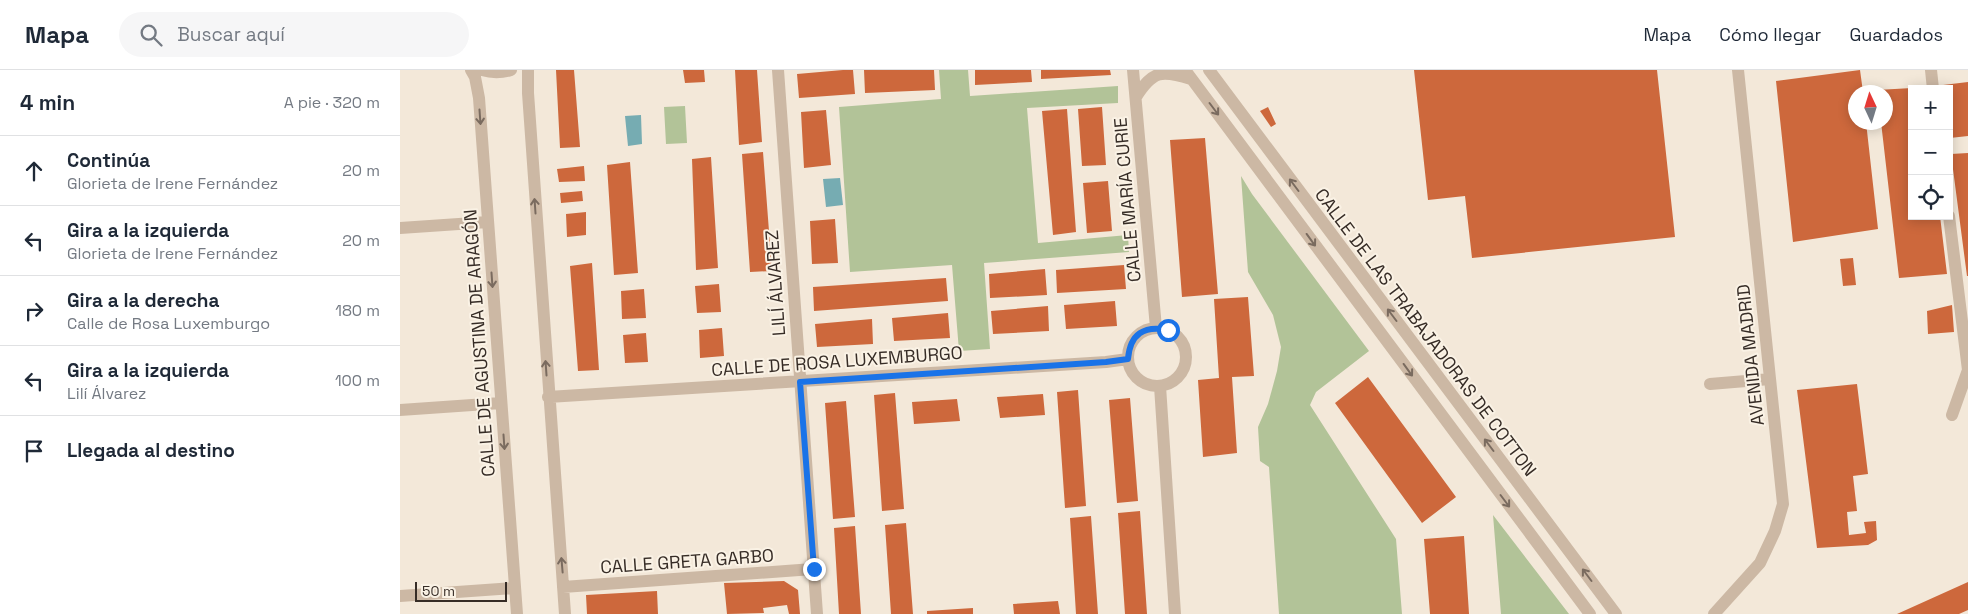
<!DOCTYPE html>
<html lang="es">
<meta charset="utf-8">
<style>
body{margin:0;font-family:"Space Grotesk",sans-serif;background:#f6f6f7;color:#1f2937}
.controls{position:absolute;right:15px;top:15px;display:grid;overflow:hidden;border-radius:0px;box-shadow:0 2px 12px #0003}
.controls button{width:45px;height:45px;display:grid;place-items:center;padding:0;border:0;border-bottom:1px solid #e0e1e3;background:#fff;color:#1f2937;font:25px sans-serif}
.compass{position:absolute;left:1448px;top:15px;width:45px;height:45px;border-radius:50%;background:#fff;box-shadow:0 2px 12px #0003;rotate:356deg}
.scale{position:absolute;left:15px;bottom:12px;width:92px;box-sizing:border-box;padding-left:5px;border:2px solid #362c26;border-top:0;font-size:14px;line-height:18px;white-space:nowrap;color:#362c26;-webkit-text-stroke:4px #faf2e5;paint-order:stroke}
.stop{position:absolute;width:15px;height:15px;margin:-11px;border:4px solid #1a73e8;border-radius:50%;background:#fff}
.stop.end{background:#1a73e8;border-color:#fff;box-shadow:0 1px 5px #0008}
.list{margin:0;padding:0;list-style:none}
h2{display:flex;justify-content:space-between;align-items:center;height:65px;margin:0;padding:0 20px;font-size:21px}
h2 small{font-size:16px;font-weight:400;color:#747a83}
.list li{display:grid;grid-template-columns:32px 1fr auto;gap:15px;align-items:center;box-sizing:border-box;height:70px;padding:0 20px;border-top:1px solid #e0e1e3}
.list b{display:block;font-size:19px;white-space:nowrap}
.list p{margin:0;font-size:16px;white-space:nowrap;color:#747a83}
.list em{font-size:16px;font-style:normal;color:#747a83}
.icon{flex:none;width:28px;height:28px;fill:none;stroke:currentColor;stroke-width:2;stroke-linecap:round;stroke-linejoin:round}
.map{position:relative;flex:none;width:1568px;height:544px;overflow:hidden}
header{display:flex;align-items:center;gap:30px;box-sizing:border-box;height:70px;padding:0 25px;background:#fff;border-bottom:1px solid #e0e1e3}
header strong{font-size:24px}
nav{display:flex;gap:28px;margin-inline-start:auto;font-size:18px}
.search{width:350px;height:45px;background:#f6f6f7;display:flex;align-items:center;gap:12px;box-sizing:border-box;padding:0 18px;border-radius:28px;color:#747a83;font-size:19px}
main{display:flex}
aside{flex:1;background:#fff}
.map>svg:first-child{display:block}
</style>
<header>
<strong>Mapa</strong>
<div class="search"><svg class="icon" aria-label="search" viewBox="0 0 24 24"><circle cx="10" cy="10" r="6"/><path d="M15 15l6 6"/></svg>Buscar aquí</div>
<nav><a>Mapa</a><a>Cómo llegar</a><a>Guardados</a></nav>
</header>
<main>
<aside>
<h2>4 min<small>A pie · 320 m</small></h2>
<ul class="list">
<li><svg class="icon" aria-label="ahead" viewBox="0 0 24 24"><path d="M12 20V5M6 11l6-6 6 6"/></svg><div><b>Continúa</b><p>Glorieta de Irene Fernández</p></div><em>20 m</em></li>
<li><svg class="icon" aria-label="left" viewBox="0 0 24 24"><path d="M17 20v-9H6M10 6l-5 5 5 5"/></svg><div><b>Gira a la izquierda</b><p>Glorieta de Irene Fernández</p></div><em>20 m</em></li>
<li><svg class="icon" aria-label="right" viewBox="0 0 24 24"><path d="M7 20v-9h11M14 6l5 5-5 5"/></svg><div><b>Gira a la derecha</b><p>Calle de Rosa Luxemburgo</p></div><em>180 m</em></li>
<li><svg class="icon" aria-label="left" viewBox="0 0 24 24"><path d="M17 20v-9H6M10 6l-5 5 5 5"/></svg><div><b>Gira a la izquierda</b><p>Lilí Álvarez</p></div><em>100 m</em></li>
<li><svg class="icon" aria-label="arrive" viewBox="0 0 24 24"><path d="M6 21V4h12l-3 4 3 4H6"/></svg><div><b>Llegada al destino</b></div></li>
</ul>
</aside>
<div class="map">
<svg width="1568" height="544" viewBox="0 0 1568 544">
<rect width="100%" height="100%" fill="#f3e8d9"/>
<path fill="#b2c398" d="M539,0H568L570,26L718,16V33L627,38L638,173L728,165L729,182L584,193L590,279L559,281L552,195L450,202L439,37L541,29Z
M285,36L287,73L266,74L264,37Z
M841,106L852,124L969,281L916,322L910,335L996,469L1002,544H879L869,397L860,391L858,357L868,334L877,301L881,277L873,245L848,202Z
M1093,445L1169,544H1101Z"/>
<path fill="#76acb2" d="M241,45L242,74L228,76L225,46Z
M440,108L443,135L426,137L423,109Z"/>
<path fill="#cd683c" d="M156,0H174L180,77L160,78Z
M283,0H304L305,12L285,13Z
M335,0H357L362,72L339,75Z
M443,0H453L455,24L399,28L397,4Z
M464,0H534L535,20L465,23Z
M575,0H631L632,12L575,15Z
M641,0H710L711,5L641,9Z
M1014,0H1257L1275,167L1072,188L1065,126L1028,130Z
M1460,0L1463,22H1456V52H1466L1478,159L1393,172L1376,11Z
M1568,12V66L1550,68L1549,19H1544L1543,15Z
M1512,18V146H1540L1547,204L1499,208L1481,52H1486V22H1477V20Z
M702,37L706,95L682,96L678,39Z
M868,37L876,54L871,57L860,41Z
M667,39L676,162L653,165L642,41Z
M426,40L431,95L404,98L401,42Z
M805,68L818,224L782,227L770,70Z
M363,82L372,201L350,202L342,84Z
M1568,83V206H1567L1551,84Z
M311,87L318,198L296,200L292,89Z
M230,92L238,203L214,205L207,95Z
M184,96L185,111L159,112L157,99Z
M708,111L712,161L687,163L683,113Z
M182,121L183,131L161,133L160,123Z
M186,142V165L167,167L166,144Z
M435,149L438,193L412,194L410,151Z
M1453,188L1456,215L1443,216L1440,189Z
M192,193L199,300L178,301L170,196Z
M724,195L726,219L657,223L656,200Z
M645,199L647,225L590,228L589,204Z
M546,208L548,231L414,241L413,217Z
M319,214L321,242L297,243L295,216Z
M244,219L246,248L222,249L221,221Z
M848,227L854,306L832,307L837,383L803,387L798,310L819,308L814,229Z
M715,231L717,256L666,259L664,235Z
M1552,235L1554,262L1528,264L1527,241Z
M648,236L649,261L593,264L591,241Z
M548,243L550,268L494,271L492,248Z
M472,249L473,274L417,277L415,254Z
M322,258L324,286L300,288L299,260Z
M246,263L248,292L225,293L223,265Z
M968,307L1056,427L1022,453L935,333Z
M1457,314L1468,404L1453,406L1457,441L1447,442L1449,465L1466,463L1464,452L1476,451L1477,470L1468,475L1417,478L1397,320Z
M678,320L686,436L665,438L657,322Z
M495,323L504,439L482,441L474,325Z
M643,324L645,345L600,348L597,327Z
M730,328L738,431L717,433L709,330Z
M557,329L560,351L514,354L512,332Z
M446,331L455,447L433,449L425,333Z
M740,441L747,544H725L718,443Z
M691,446L698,544H676L670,448Z
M506,453L513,544H491L485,455Z
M455,456L461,544H439L434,458Z
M1064,466L1069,544H1030L1024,469Z
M384,511L398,520L400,544H389L387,535L363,538L364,543L327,544L324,513Z
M1568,512V540L1559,544H1497Z
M257,521L258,544H187L186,525Z
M658,531L660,544H614L613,534Z
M573,538V544H527V541Z"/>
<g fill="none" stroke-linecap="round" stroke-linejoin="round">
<path stroke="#ccb8a4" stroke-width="12" d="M71,0L75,7L79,28L117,544
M82,0C92,3 101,3 111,0
M128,0V23L165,544
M378,0L417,544
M733,0L756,258
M785,0L1190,544
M809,0L1216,544
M1531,0L1533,19
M736,27C753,0 762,0 791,9
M1549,146L1568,300L1552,345
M0,158L88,152
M728 287a29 29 0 1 1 58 0a29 29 0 1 1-58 0Z
M1310,314L1370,309
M760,316L775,544
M148,327L706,292L728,289
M0,340L101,333
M163,517L413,499
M0,526L115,518
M1314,544L1360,493L1375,461L1383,434L1338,0"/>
</g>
<defs><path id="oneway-shaft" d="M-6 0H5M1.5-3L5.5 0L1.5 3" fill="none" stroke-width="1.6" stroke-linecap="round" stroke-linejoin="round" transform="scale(1.25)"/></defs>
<g stroke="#7a6b5f">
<use href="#oneway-shaft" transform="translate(814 39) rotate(53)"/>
<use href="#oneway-shaft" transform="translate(80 47) rotate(86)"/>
<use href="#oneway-shaft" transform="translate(894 115) rotate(-127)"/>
<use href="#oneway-shaft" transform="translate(135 136) rotate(-94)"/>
<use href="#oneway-shaft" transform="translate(911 170) rotate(54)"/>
<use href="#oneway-shaft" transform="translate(92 210) rotate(86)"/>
<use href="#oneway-shaft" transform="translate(992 245) rotate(-127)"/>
<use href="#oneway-shaft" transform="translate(146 298) rotate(-94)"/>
<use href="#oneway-shaft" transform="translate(1008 300) rotate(54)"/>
<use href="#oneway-shaft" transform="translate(104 372) rotate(86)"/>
<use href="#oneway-shaft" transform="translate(1089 375) rotate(-127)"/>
<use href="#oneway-shaft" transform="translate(1105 431) rotate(53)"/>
<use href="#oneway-shaft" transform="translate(162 495) rotate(-95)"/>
<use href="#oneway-shaft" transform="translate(1187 505) rotate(-127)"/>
</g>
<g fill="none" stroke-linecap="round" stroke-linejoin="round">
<path stroke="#1a73e8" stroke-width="6" d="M414,499L400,312L706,292L728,289C730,264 744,255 768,260"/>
</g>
<g text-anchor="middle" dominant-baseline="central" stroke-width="4" stroke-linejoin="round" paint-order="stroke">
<g font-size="18" fill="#362c26" stroke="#faf2e5">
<text transform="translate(727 130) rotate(-95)">CALLE MARÍA CURIE</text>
<text transform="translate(375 213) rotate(-94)">LILÍ ÁLVAREZ</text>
<text transform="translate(1026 262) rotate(53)">CALLE DE LAS TRABAJADORAS DE COTTON</text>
<text transform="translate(79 273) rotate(-94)">CALLE DE AGUSTINA DE ARAGÓN</text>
<text transform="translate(1350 285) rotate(-96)">AVENIDA MADRID</text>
<text transform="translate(437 291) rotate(-4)">CALLE DE ROSA LUXEMBURGO</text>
<text transform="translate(287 491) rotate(-4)">CALLE GRETA GARBO</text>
</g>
</g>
</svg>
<div class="controls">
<button>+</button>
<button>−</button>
<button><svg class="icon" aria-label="locate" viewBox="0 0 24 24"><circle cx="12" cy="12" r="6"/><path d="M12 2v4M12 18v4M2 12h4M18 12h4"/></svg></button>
</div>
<svg class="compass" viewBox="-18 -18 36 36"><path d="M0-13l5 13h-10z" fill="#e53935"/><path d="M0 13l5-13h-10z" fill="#747a83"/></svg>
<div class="scale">50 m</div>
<div class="stop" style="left:768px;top:260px"></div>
<div class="stop end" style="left:414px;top:499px"></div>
</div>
</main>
